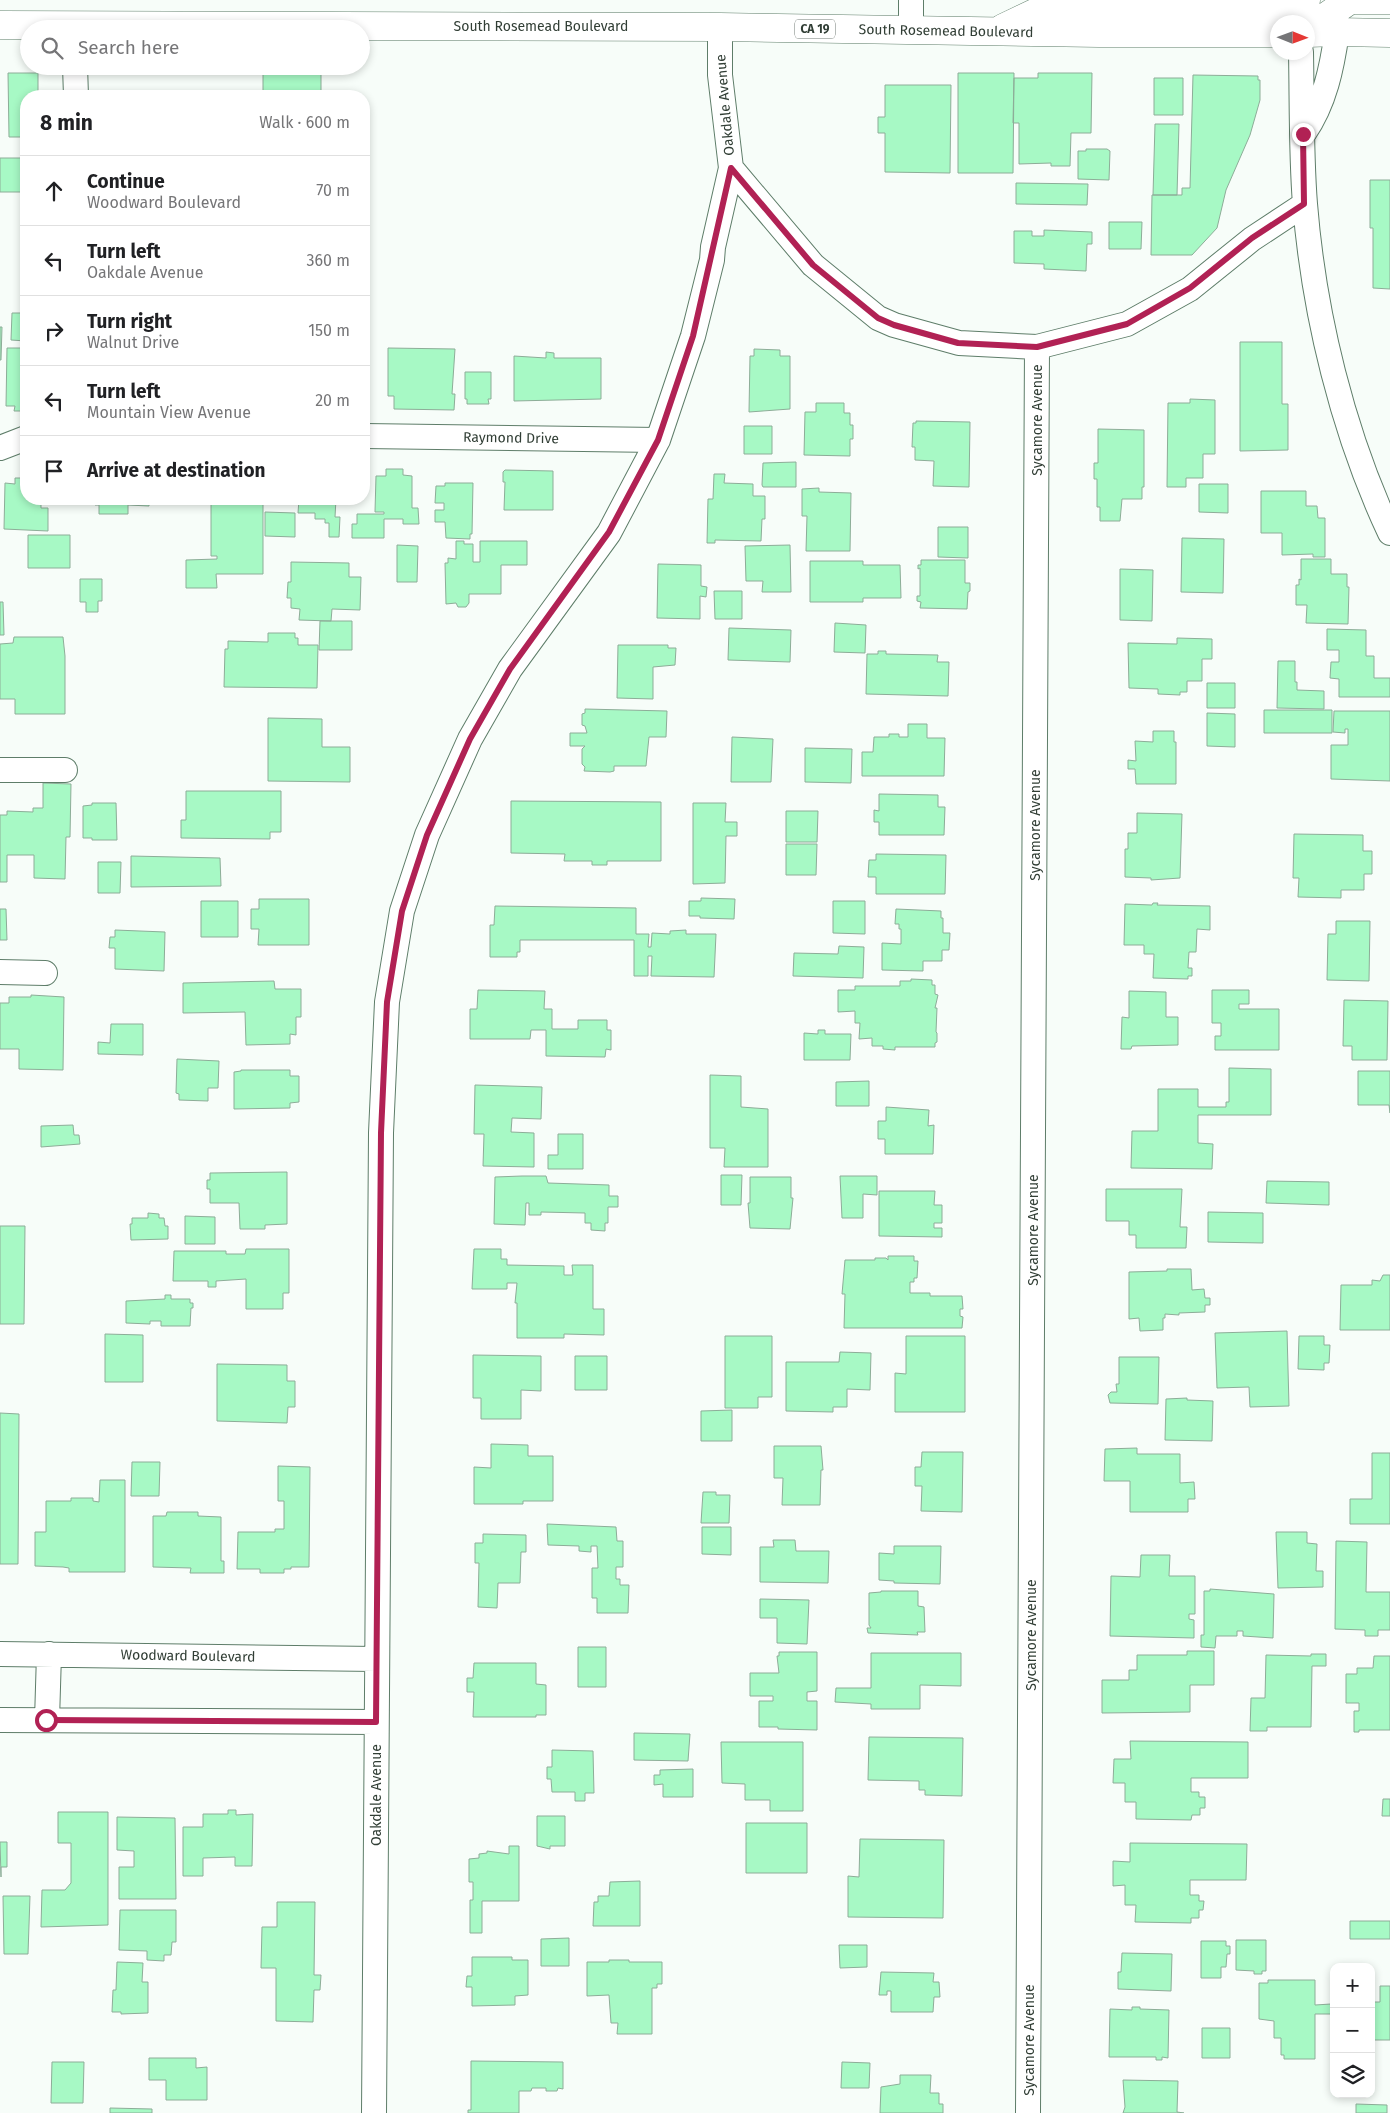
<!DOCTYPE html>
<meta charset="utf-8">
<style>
body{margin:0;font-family:"Fira Sans",sans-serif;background:#f6f6f6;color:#202124}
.controls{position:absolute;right:15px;bottom:15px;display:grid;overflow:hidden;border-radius:10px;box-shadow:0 2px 8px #0003}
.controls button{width:45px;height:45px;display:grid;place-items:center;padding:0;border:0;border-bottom:1px solid #e0e0e0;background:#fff;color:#202124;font:25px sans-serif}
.compass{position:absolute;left:1270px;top:15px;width:45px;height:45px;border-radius:50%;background:#fff;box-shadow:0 2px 8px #0003;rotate:91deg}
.stop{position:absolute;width:15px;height:15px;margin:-11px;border:4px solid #b12154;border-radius:50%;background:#fff}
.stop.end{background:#b12154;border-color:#fff;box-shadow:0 1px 5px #0008}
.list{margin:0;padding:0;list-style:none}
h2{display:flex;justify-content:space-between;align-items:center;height:65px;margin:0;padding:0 20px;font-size:21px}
h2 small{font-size:16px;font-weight:400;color:#757577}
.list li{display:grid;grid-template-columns:32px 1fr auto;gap:15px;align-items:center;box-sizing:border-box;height:70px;padding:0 20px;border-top:1px solid #e0e0e0}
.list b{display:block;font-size:19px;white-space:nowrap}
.list p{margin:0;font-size:16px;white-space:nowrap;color:#757577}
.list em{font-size:16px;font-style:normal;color:#757577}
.icon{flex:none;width:28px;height:28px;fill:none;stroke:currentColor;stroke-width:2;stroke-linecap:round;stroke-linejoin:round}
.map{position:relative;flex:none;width:1390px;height:2113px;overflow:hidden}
.search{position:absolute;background:#fff;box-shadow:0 2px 8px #0003;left:20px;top:20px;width:350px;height:55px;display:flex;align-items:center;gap:12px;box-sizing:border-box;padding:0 18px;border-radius:28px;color:#757577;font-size:19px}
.panel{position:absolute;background:#fff;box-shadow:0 2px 8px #0003;left:20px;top:90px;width:350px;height:415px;border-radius:20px}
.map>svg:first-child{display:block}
</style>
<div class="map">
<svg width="1390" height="2113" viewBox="0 0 1390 2113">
<rect width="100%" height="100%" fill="#f7fdf9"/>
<path fill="#a7f9c5" stroke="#8dad98" d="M263,71L321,72V96H263Z
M8,73H38V96H26V137H9Z
M958,73H1014L1013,173H958Z
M1038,73H1092L1091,133H1071L1070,166H1051V163L1019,164V123H1013L1014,78H1038Z
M1193,75L1258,76V80H1260V100L1250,135L1226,190L1217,228L1192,255H1151L1152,195H1182V188H1190Z
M1154,78H1183V115H1154Z
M885,85H951L950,173L885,172V133H878V117H885Z
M1155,124H1179L1177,195H1153Z
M1086,149H1107L1110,151L1109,180L1078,179V151H1086Z
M0,158H26V203V192H0Z
M1370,180H1390V289L1373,288V228H1370Z
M1016,183L1088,184L1087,205L1016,204Z
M1109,222H1142L1141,249H1109Z
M1044,230L1092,232V244H1087L1086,271L1044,269V264L1014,263V231H1032V236H1044Z
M12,313H26V341L11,340Z
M0,327H2L1,360H0Z
M1240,342H1282V404H1288V450L1240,451Z
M7,348H26V411H14L15,406H6Z
M388,348L455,349L452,394H455L454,410L394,409V396H388Z
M754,349L780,350V356H790V409L749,412L750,356H754Z
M546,352L554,353V358H601V399L514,401V356L546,358Z
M465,372H491V399H488L489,404H467V399H465Z
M1190,399L1215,400V454H1203V478H1186V487H1167L1168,403H1190Z
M816,403H844V413H850V425H853V439H850V456L804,455L805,412H816Z
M916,421L970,422L969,487L933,486L934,461L915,460V447H912L913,423H916Z
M744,426H772V454H744Z
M1098,429L1144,430V487H1142V499H1122L1120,521H1100V507H1097V479H1094V463H1098Z
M796,462V487H763L762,485L763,463Z
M386,469H403V475L412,476V508H418L419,524H403V519H384V538H352V524H357V514H384V512H375L376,476H386Z
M505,470L553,471V510H504L505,482H503V472Z
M714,474H725L724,483L753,484V496H765V519H762L761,541L715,540V543H707L708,499H713Z
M15,478H26V499H41V508H48V531L4,529L5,483L15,484Z
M445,483H473L472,534H470V539L446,538L445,522H435V510H444V503H435L436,486H445Z
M1199,484H1228V513L1199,512Z
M819,488V492L851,493L850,551H806L807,516H802V489Z
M1261,491H1306V506H1317L1318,518H1325V557H1313V554L1282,555V533H1261Z
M95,499H149V506L128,505V514H99V505H95Z
M211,499H263V574H216L217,588H186V560L217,559V556H211Z
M299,499H336L335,517H340L339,537H329V523H325V519H315V513H298Z
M265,512L295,513V537L265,536Z
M938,527H968V558L938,557Z
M28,535H70V568H28Z
M1182,538L1224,539L1223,593L1181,592Z
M456,541H464V544H473V562H480V541H527V565H501V594H469V603L466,607H458L456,603L446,604L445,563H448V558L456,559Z
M397,545L418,546L417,582H397Z
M790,545L791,592H762L763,581H746L745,546Z
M1301,559H1331V574H1347V587H1349L1348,624L1306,623L1307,605H1296V585H1299V579L1301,580Z
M921,560H965V583H970V591L968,592L967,609L920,608L921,602L917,601V596H920V568L918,569V565H921Z
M810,561H863V565H900L901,598H863V602H810Z
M291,562L349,563V577H361L360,610L332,609L331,621L299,620L300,609L291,608V598H287L288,582H291Z
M658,564L701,565V586L707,587L706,597L700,596V619L657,618Z
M1120,569L1153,570L1152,621L1120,620Z
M80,579H102V601H98V612H86V602H80Z
M714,591H742V619H715Z
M0,602H3L4,635H0Z
M320,621H352V650H319Z
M835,623L866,625L865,653L834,652Z
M729,628L791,630L790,662L728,660Z
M1327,629L1366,630V656H1374V678H1390V697H1339V679L1330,678L1331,662H1339V650H1327Z
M268,633H295V638H298V645H318L317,688L224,687L225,649H228V641L268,642Z
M14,637H63L65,656V714H15V699H0V644L13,643Z
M1177,638L1212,639V659H1202V681H1187V692H1180V695L1158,694V689L1129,688L1128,643L1177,644Z
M618,645H668V648H676L675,665L653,667V699L617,698Z
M878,651H886V654L938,655L937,662H949L948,696L866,694L867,654H878Z
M1278,661H1295V682H1297V690L1324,691V709L1277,708Z
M1207,683H1235V708H1207Z
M585,709L667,711L666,737H649L646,766H614V771L610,772L584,771L585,767L582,764V749L585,746H570V733H587L585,726L582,725V714L585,713Z
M1264,710H1332V733H1264Z
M1334,711H1390V781L1331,779V745H1348V729H1345V733L1333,732Z
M1207,713L1235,714V747L1207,746Z
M268,718L322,719V747H350V782L268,781Z
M908,724H927V738H945L944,776H862V752H873L874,737H889V734H899V737H908Z
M1153,731H1174V742H1176V784H1136L1135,769H1128V760L1136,761L1135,741L1153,742Z
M732,737L773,739L771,782H731Z
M805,748L852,749L851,783L805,782Z
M43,783L71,784L70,837H66L65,879L34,878V855H7V882H0V815H7V811L33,812V808H43Z
M186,791H281V832H270V839L181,838V820H186Z
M879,794L938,795V807H945L944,835H879V822H874V810L879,811Z
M511,801L661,802V861H607V865H592V861H564L565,854L511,853Z
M92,803H116L117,840H92V838H83V806L92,805Z
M693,803H726L725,822H737V836H726L725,883L693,884Z
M786,811H818L817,842H786Z
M1137,813L1182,814L1180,878L1151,880V878L1125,877V849H1128V833H1137Z
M1294,834L1363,835V851H1372V874H1364V890H1341V898L1298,897L1299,878H1293Z
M786,844H817L816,875H786Z
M876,854L946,855L945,894H876V877H868L869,860H876Z
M131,856L220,858L221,886L131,887Z
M98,862H121L120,893H98Z
M701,898L735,899L734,919L700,918V916H689V901H701Z
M259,899H309V945H258L259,929H251V909H259Z
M201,901H238V937H201Z
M833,901H865V934L833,933Z
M1153,903H1158L1157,905L1210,906V930L1197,929L1196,952H1189L1188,968H1192V976H1188V979L1153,978L1154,954H1144V945H1124L1125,904L1152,905Z
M495,906L636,908V934H649L648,947H651L652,933L670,934V931L686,930V934H716L714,977L651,976L652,956H648V976H634V940H520V952H517V957H490V925H494Z
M0,909H6L7,940H0Z
M896,909L941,911V918H943V933H950L949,950H942V961H923V971L882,970V943L901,944V929H899V924H895Z
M1336,921H1370L1369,981L1327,980L1328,934H1336Z
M115,930L165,932L164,971L115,969V948H109L110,937H115Z
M839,946L864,947L863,978L793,976L794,953L838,954Z
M911,979L932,980V985H935V994L938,995L935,1008H937L936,1032L937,1033V1042L935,1043V1047H895V1050L883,1049V1046H872V1038L859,1039L860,1023H855V1011L838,1012V990H855V986H900V981H911Z
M274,981L275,989H301V1017H296V1035L290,1034V1044L246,1045L245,1012L183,1013V983Z
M478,990L545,991L544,1009H552V1029H578V1020H607V1030H611V1050L606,1049L605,1057L546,1056V1030H531L530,1039H470V1009H477Z
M1212,990H1249V1004H1239V1009H1279V1050H1215V1036H1221V1023H1212Z
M1129,991L1166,992V1017H1178V1045L1132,1046L1131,1049H1121L1122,1017L1129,1018Z
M31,995L64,997L63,1070L19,1069V1049H0V1003H9V997H31Z
M1344,1000L1388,1001L1387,1060H1352V1046H1343Z
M111,1024H143V1055L98,1054V1042L110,1043Z
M818,1030H825V1034H851L850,1060H804V1033L818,1034Z
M177,1059L219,1061L218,1088H208V1101L179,1100V1094L176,1093Z
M1229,1068L1271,1069V1115H1198V1143L1213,1144L1212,1169L1131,1168L1132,1131H1158V1089H1198V1107H1226V1102H1229Z
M241,1070H290V1076H299V1102L290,1103V1108L234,1109V1072L241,1071Z
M1358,1071H1390V1113L1389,1105H1358Z
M710,1075L741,1076V1107L768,1109V1167H724L725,1148H710Z
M869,1081V1106H836V1082Z
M475,1085L542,1087L541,1119L512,1118L511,1132L534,1133V1167L483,1166L484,1134H474Z
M886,1107L929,1110L928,1126L934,1125L933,1154H885V1139H878V1121H886Z
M73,1125L74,1135H79L80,1144L41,1147V1126Z
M558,1134H583V1169H548V1155H558Z
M287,1172V1224L265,1225V1229H240L239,1203H210V1189H207V1180H210V1173Z
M721,1175H742L741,1205H721Z
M522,1176H546L548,1183L609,1185V1196H618V1207H608V1223H605V1231L591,1230V1223H585V1213L541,1212V1215H529V1203H526L525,1225L494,1224L495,1177Z
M840,1176H877V1195L863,1194V1218H842Z
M750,1177H791V1198H793L790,1229L750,1228L748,1203H750Z
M1267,1181L1329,1182V1205L1266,1203Z
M1106,1189H1182L1180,1227H1187L1186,1248H1136V1235H1129V1221H1106Z
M879,1191H935L934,1205H942V1223H934V1228H942V1237L879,1236Z
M1208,1212L1263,1213V1243L1208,1242Z
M148,1213L159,1214V1218H164L165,1226H168V1239L131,1240L130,1224H132V1218H148Z
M185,1216L215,1217V1244H185Z
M0,1226H25L24,1324H0Z
M246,1249H289V1293H283V1309H246V1279L216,1281V1287H208V1281H173L174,1251H226V1254H245Z
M474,1249H501V1259H507V1265L564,1266V1275H573L572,1265H593V1309H604V1335L564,1334V1338H517V1303H515L517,1283H507V1289H472Z
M888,1256H914V1261H918L917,1278H914V1282H910V1293H930V1296H962L963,1309H960V1316L963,1317L962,1328H844L845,1294H842L845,1260H875V1258H886L888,1260Z
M1167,1269H1191L1192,1290L1204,1289L1205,1298H1210V1305H1205V1312L1179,1313V1315L1165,1314V1318H1163V1330L1140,1331L1139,1318L1129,1319V1272L1167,1271Z
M1383,1275H1390V1330H1340L1341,1285H1372V1280L1380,1281Z
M165,1295H171V1299H190V1303H193V1308H191L190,1326H161V1321H150V1324L126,1323V1301L165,1299Z
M1287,1331L1289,1406L1250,1407L1249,1387L1217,1388L1215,1333Z
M105,1334L143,1335V1382H105Z
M725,1336H772V1397H758V1408H725Z
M906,1336H965V1412H895V1373L906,1374Z
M1299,1336H1324V1345H1330L1329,1363H1324V1370L1298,1369Z
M840,1352L871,1353L870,1390L847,1389V1407H833V1412L786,1411V1362H839Z
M473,1355L541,1356V1391L521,1390V1419H481V1398H473Z
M575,1356H607V1390H575Z
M1119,1357H1159L1158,1404L1110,1403L1108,1395L1111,1392H1117L1116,1384H1119Z
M217,1364L287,1365V1381H295V1407H288L287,1423L217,1421Z
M1187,1398V1400L1213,1401L1212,1441L1165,1440L1166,1399Z
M732,1410V1441H701V1411Z
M0,1413L19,1414L18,1564H0Z
M491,1444L528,1445V1456H553V1501H523V1504H474V1467L491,1468Z
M774,1446H821L823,1470H821L820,1505H782L783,1478H774Z
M1137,1448V1454H1180V1483L1194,1482L1195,1499H1188V1512H1130V1481H1104L1105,1449Z
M922,1452H963L962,1512L921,1511L922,1486H915V1467H921Z
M1372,1453H1390V1524H1350V1499H1372Z
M132,1462H160L159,1496H131Z
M278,1466L310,1467L309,1567H291V1569H284V1573H260V1569H237L238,1532H275V1529H284V1501H278Z
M100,1480H125V1572H69V1568L63,1567L35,1566V1532H46V1501H71V1498H93V1501L99,1502Z
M703,1492H716V1495H730L729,1523H701Z
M167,1512H198V1516L221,1517V1561H224V1573H190L191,1568L153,1567V1516H166Z
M547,1524L616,1527L617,1541H623V1567H616V1579H620V1585H629L628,1613H597V1598H592V1568H598L597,1546H591V1552L579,1551V1546L548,1545Z
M702,1527H731V1555L702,1554Z
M1276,1532H1307V1543L1317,1544L1316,1571H1323V1587L1278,1588Z
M483,1534L526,1535V1552H521L520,1583H498L497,1608L478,1607L479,1563H475V1543H483Z
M773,1540H795L796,1551H829L828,1583L760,1582V1547H774Z
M1336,1541L1367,1542L1366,1592H1390V1630H1378V1636H1365V1630L1335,1629Z
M894,1546H941L940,1584L894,1583V1581L879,1580V1553L894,1554Z
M1141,1555H1170L1169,1576H1195V1614H1189V1619L1194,1620V1638L1110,1636L1111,1576L1140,1577Z
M1210,1589L1274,1594L1273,1638L1243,1636V1631H1237V1636H1216L1215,1648L1201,1647V1635H1204V1591H1210Z
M881,1591H918V1606L924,1607L925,1632H917L918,1635L868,1633L867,1628H871L869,1625V1593L881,1592Z
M760,1599L809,1600L807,1644L777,1643V1618H760Z
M578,1647H606V1687H578Z
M1187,1651H1214V1685H1190V1712L1102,1713V1680H1129V1670H1137V1655H1187Z
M779,1652H817V1691L807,1692V1701H817V1730L778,1729V1727H759V1701H773V1696H750V1673H779L777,1656H779Z
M871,1653H961V1686L920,1685V1709H871V1704L835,1702L836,1688H871Z
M1311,1654H1326V1666H1312L1311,1727H1267V1731H1250L1251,1698H1265L1266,1655L1311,1656Z
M1374,1656H1390V1730H1359V1732H1354V1711H1359V1703H1346V1674H1357V1668H1373Z
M474,1663H536V1684L546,1685V1715H536V1717H473L474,1692H467V1678H473Z
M634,1733L690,1734L688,1761L634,1760Z
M869,1737L963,1738L962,1796L925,1795V1790H919V1781L868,1780Z
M1130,1741L1248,1742V1778H1191V1792H1199V1797H1205V1808H1200V1815H1192L1191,1820L1136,1819V1802H1125V1783H1113L1114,1759H1131Z
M721,1742H803V1811H770V1800H745V1784L722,1783Z
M552,1750L593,1751L594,1793H585V1801H575V1792H552L551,1779H547V1767H552Z
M693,1769V1797H663V1784L654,1785V1775H660V1770Z
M1383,1799H1390V1816H1382Z
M228,1810H236V1815L253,1814L252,1866H235V1857L203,1858V1876H183V1827H203V1814H228Z
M58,1812H108V1925L41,1927L42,1890H65L71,1883V1843H58Z
M537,1816H565V1846H550V1849L537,1846Z
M117,1817L175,1818L176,1899H119V1867H134V1851L117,1850Z
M746,1823H807V1873H746Z
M860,1839L944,1840L943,1918L848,1917V1876L859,1877Z
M0,1842H7V1867H1V1877Z
M1130,1843L1247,1844L1246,1880H1190V1895H1199V1901H1204L1203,1910H1199V1918H1191V1923L1135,1922L1136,1905H1125V1885L1113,1886V1861L1130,1862Z
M509,1846H519V1901H482V1933H470V1900H473V1882H469V1859L479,1858V1854L487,1853V1851L509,1854Z
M640,1881V1926H593L594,1902H598V1896H609L610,1882Z
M3,1896H30L28,1954H4Z
M277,1902H315L314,1975H321L320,1990H314L313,2022L276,2021V1968H261L262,1927H277Z
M120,1910H176V1942H172L171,1955H164V1961L147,1960V1951L119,1950Z
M1350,1921H1390V1939H1350Z
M569,1938V1966H541V1939Z
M1236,1940H1266V1971H1262V1974H1254V1971L1236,1970Z
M1201,1941H1226V1946H1230V1954H1227L1226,1967H1221V1978H1201Z
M839,1945H867V1967L840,1968Z
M1122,1953L1172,1954L1171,1991L1118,1989V1972H1121Z
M472,1957H512V1960H528V1995L515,1996V2005L472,2006V1987H466L467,1976H472Z
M609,1960H629V1962H662V1984H657V1988H652V2034H617L618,2023H611L609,1995L587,1996V1962H609Z
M117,1962L143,1963L142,1982H148V2013L121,2014V2012H112L113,1990H116Z
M881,1972L934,1973L933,1982H939L940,1997H934L933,2012H891V1991H887V1995H879Z
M1268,1980H1315V2005L1331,2004V2014H1315V2059H1284V2055H1281V2038H1274V2021L1259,2019V1983H1268Z
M1332,1985H1334V2052L1333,2039H1331Z
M1371,1985H1374V2002H1380V1986H1390V2040H1371Z
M1132,2007H1140V2009L1169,2010L1168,2058L1162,2057V2060H1156V2057H1109L1110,2009L1132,2010Z
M1202,2028H1230V2058H1202Z
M149,2058H196V2068L207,2067V2100H166V2080H149Z
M471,2061L563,2062V2089L558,2088L557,2091H546V2088H532L531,2091H519V2113H468V2110H471Z
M52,2062H84L83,2103H51Z
M842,2062L870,2063L869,2088H841Z
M900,2075H931L930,2093H939V2104H943V2113H880L881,2087L900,2084Z
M1123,2080L1178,2081L1177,2112L1184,2113H1123L1125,2107Z
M1356,2104L1387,2105V2113H1356Z
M110,2108L152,2109V2113H110Z"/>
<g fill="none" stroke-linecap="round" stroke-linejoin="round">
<defs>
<path id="street" d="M911,30V0
M1301,52C1302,103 1301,154 1305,204C1314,315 1343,433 1390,533
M75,66L76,96
M1304,133C1325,103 1332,67 1337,32
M731,168L813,265L878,318L894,325L959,343L1037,347L1127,324L1190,289L1252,239L1305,204
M364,436L658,440
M0,448L26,438
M0,770H65
M0,972L45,973
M0,1654L376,1659
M0,1720L376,1722
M47,1720L49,1654
M374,2113L381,1133L387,1002L402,911L427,835L470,739L510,669L609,533L658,440L693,336L712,260L713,247L731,168L720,75V27
M1028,2113L1037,347"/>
<path id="primary" d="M0,25L720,27L1099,33H1278
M1003,28L1047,7H1298L1306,0
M1308,29L1350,0H1390
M1308,33L1337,32L1390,33"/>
</defs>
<use href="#street" stroke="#5e7d69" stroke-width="26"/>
<use href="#primary" stroke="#5e7d69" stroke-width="29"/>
<use href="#street" stroke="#fff" stroke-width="24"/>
<use href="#primary" stroke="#fff" stroke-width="28"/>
</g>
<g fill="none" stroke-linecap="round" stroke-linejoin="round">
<path stroke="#b12154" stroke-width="6" d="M46,1720L376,1722L381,1133L387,1002L402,911L427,835L470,739L510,669L609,532L658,440L693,336L731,168L813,265L878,318L894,325L958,343L1037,347L1127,324L1190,288L1252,238L1304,204L1303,134"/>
</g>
<g text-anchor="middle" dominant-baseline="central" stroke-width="4" stroke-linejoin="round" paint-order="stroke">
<rect fill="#fff" stroke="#6f7872" stroke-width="1" x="795" y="19.5" width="40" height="19" rx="4"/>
<g font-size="12" font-weight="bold" fill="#313e35">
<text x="815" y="29">CA 19</text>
</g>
<g font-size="14" fill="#313e35" stroke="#fff">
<text x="541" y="26">South Rosemead Boulevard</text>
<text transform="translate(946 31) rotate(1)">South Rosemead Boulevard</text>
<text transform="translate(725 105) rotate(-95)">Oakdale Avenue</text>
<text transform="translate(1037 420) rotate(-90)">Sycamore Avenue</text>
<text transform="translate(511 438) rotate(1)">Raymond Drive</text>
<text transform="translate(1035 825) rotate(-90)">Sycamore Avenue</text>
<text transform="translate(1033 1230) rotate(-90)">Sycamore Avenue</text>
<text transform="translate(1031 1635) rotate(-90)">Sycamore Avenue</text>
<text transform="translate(188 1656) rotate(1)">Woodward Boulevard</text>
<text transform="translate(376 1795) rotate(-90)">Oakdale Avenue</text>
<text transform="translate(1029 2040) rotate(-90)">Sycamore Avenue</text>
</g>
</g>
</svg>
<div class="controls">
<button>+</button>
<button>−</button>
<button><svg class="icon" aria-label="layers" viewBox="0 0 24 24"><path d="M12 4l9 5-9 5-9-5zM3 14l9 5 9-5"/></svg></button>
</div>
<svg class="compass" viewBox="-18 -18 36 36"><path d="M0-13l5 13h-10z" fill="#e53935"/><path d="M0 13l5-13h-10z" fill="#757577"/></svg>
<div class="stop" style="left:46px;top:1720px"></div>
<div class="stop end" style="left:1303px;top:134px"></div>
<div class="search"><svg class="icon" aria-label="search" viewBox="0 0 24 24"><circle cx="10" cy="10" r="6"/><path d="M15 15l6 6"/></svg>Search here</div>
<section class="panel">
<h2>8 min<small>Walk · 600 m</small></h2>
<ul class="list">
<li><svg class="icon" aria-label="ahead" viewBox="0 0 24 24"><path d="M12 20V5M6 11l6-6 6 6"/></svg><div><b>Continue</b><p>Woodward Boulevard</p></div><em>70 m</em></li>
<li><svg class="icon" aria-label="left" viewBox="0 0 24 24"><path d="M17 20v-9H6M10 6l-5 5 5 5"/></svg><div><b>Turn left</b><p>Oakdale Avenue</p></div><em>360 m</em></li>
<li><svg class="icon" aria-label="right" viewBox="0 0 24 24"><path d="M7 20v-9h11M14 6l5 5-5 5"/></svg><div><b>Turn right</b><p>Walnut Drive</p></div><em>150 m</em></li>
<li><svg class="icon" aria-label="left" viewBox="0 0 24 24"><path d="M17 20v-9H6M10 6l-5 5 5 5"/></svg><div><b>Turn left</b><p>Mountain View Avenue</p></div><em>20 m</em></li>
<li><svg class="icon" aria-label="arrive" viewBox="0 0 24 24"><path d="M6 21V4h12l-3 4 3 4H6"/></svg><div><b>Arrive at destination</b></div></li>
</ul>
</section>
</div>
